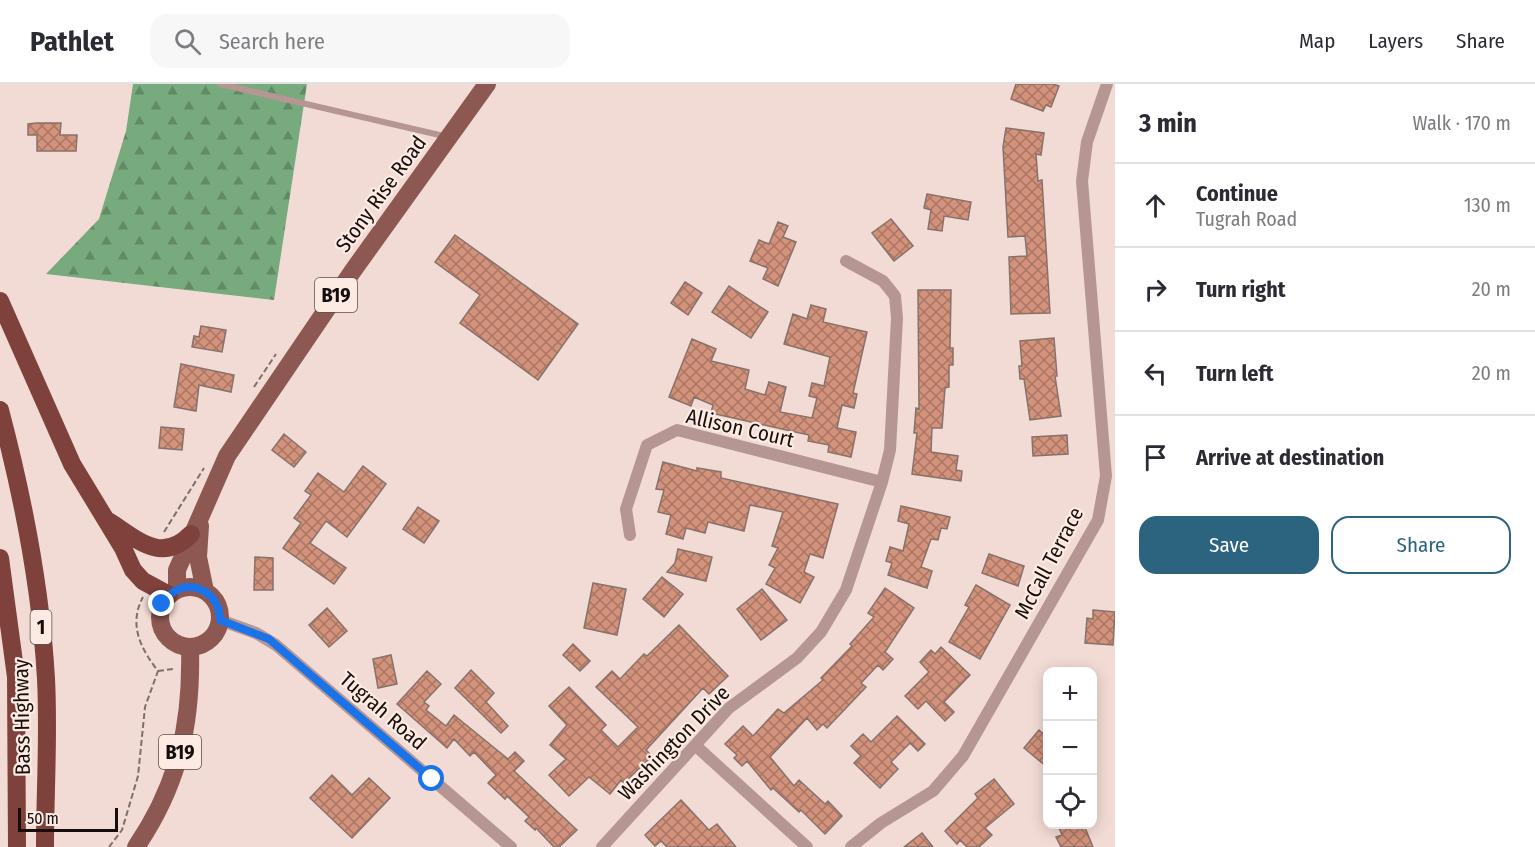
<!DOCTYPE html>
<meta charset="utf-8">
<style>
body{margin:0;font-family:"Fira Sans Condensed",sans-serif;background:#f7f7f7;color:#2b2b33}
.controls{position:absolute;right:18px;bottom:18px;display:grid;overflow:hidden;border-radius:12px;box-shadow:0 3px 15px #0003}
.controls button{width:54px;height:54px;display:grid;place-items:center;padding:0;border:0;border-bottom:2px solid #e1e1e2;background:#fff;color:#2b2b33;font:30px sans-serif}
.scale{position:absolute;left:18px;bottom:15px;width:100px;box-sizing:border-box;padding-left:6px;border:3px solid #160e0c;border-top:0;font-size:16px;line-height:21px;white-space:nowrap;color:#160e0c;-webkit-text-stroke:4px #fceae3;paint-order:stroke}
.stop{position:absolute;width:18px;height:18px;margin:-14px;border:4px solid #1a73e8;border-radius:50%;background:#fff}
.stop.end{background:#1a73e8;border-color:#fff;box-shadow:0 2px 6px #0008}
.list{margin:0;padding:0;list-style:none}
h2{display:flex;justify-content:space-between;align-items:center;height:78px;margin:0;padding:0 24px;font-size:26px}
h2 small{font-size:20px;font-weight:400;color:#7c7c81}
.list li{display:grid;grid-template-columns:39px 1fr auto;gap:18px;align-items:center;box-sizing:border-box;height:84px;padding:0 24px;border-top:2px solid #e1e1e2}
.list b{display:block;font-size:22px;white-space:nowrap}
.list p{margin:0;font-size:20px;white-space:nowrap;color:#7c7c81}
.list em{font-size:20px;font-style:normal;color:#7c7c81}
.actions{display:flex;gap:12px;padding:18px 24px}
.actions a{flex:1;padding:14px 0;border:2px solid #2c637e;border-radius:18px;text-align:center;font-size:21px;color:#2c637e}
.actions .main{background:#2c637e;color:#fff}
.icon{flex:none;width:33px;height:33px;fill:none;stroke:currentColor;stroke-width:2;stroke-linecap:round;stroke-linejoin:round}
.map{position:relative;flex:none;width:1115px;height:763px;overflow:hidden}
header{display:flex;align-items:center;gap:36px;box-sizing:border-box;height:84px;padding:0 30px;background:#fff;border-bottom:2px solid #e1e1e2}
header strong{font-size:28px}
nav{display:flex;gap:33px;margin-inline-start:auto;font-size:21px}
.search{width:420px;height:54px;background:#f7f7f7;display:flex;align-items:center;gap:15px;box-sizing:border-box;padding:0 21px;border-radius:18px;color:#7c7c81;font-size:22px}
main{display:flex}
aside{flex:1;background:#fff}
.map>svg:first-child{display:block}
</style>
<header>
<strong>Pathlet</strong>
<div class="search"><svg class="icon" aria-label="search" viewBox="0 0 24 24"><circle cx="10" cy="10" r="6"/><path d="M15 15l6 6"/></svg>Search here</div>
<nav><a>Map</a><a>Layers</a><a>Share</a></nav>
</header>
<main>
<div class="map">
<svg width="1115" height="763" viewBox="0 0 1115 763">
<defs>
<pattern id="forest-firs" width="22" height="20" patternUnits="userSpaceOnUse" patternTransform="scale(1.5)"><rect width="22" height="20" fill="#77ab7d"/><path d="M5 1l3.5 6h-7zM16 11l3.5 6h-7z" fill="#618a65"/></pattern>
<pattern id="building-cross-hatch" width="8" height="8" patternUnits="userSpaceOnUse" patternTransform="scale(1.5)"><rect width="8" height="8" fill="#d3927b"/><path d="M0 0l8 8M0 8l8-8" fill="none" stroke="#aa7663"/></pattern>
</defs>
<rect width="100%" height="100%" fill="#f2dbd4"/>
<path fill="url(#forest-firs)" d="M133,0H307L274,216L46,190L99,135L126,47Z"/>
<path fill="url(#building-cross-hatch)" stroke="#86726b" stroke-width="1.5" d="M1016,0H1053L1059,2L1051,23L1046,21L1043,27L1011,15Z
M37,39H61L60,51H77L76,67H37V51H28V40Z
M1006,44L1044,49L1041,71L1036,70L1038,97L1042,96L1050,229L1011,230L1009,173L1027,172L1025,152L1008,153L1003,63Z
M927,110L971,118L968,136L944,132L942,147L928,145L931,126L924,124Z
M891,135L913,162L894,177L872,149Z
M778,138L788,142L783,153L796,158L778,202L763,195L768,184L750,177L759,156L769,160Z
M455,151L578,240L538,296L460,239L480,211L435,178Z
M685,198L702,209L688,231L671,219Z
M729,202L768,228L751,254L712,228Z
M918,206H951L950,264H953V281H949V303L945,304L942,344H932L931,368L958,372L956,386L962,387L961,397L912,390L917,349H914L916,324L919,325Z
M811,221L826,225L823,238L867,248L853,309L857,310L854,324L842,321L837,344L856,348L851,373L828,368L829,361L808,357L809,351L711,329L713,321L694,313L691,322L669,313L692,255L716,265L711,277L749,286L745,305L765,311L769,298L786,303L780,328L812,334L817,314L809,312L812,299L824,302L830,273L784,260L793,230L807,235Z
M201,242L226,246L222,268L192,263L194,252L199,253Z
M1054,254L1057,292H1055L1061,332L1030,336L1024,295H1020L1019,282H1022L1020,257Z
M181,280L234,291L231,308L199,301L196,327L174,323Z
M161,343L184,345L182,366L159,364Z
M284,350L306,368L294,383L272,366Z
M1067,351L1068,370L1033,372L1032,353Z
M663,378L697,387V384L721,388V394L838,420L823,474L810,470L804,488L814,493L800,519L766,500L775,484L769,481L778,464L772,462L783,428L750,421L744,447L708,438L705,449L686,444L683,455L666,450L671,431L658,428L664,406L656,405Z
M363,382L386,400L347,453L326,437L310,459L346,484L334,500L283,464L301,439L294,434L311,411L305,407L318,389L344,408Z
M901,422L950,433L947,445L941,444L938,456L931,455L921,483L932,487L927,504L888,491L892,479L886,477L890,463L903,467L909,440L898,437Z
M418,423L439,437L424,459L403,445Z
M678,465L712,473L706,497L667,488L675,479Z
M989,470L1024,482L1018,502L982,489Z
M255,473L273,474V506H254Z
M662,493L683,510L664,533L643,515Z
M593,499L626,505L617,551L584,544Z
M976,501L1010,521L980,575L949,558L969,523L965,521Z
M885,504L914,524L885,568L893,575L883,586L878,581L861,599L866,603L827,644L823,640L817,646L807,634L770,673L794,702L799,696L825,720L828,717L842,732L825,750L801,726L799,728L773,704L771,706L747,677L742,682L734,674L737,671L725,660L743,642L753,652L778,625L784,629L823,596L821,594L852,562L850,560L874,533L868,529Z
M762,505L787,536L761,556L737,525Z
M327,524L347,547L329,563L309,541Z
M1093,526L1115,528L1113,561L1085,559L1087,534L1093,535Z
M679,541L728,592L709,610L703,604L646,666L652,672L624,699L621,696L610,710L589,693L569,712L549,691L566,675L550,661L567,641L549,622L569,603L606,641L601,646L618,663L638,643L596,603L612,587L620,595L644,570L647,572Z
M573,560L590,577L580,587L563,571Z
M941,563L970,591L944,618L954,628L945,637L926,617L918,625L905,612L929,588L920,578L931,566L935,570Z
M391,571L397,600L378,604L373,575Z
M471,586L494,609L486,618L508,642L501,649L455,604Z
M427,587L441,600L424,618L429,622L426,626L446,642L454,631L508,675L515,668L524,677L514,687L577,746L559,763H554L536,744L535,746L525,737L529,733L507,712L505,715L488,699L496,691L474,668L470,672L454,655L447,664L397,620Z
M897,632L925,660L918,667L910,659L891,678L898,685L880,704L854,679L861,672L851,662L863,650L871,658Z
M1039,646L1047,653V683L1024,664Z
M332,691L352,711L369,694L390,714L352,754L310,714Z
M994,695L1014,720L985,744L992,751L979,763H967L960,756L957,760L945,747L978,714L975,710Z
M681,716L709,746L717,740L736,763H667L661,757L655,762L645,751Z
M1058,741H1084L1093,763H1061L1056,753L1062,751Z
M922,749L933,763H904Z"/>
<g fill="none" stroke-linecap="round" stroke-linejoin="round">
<path stroke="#7e6f6b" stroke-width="2" stroke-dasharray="6 3" stroke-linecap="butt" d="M254,303L276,270
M164,448L204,384
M158,587L173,585
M109,763L122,746L138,692L145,623L158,587C141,565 128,541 143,513"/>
<path stroke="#b69693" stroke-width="6" d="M220,0L448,53"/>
<path stroke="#b69693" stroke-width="12" d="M630,451L626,425L647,361L677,346L882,398
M220,536L256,549L276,561L511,763
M696,662L807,763
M602,763L729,624L797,574L821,548L846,506L882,398L890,366L897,234L895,212L883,197L846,177
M851,763L881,739L933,707L963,672L1098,436L1106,392L1082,97L1087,58L1107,0"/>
<path stroke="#8e5852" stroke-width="18" d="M200,442L198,473L205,507
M160 533a30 30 0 1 1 60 0a30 30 0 1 1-60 0Z
M177,506V486L227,372L352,188L487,0
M136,763C179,700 192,639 190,564"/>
<path stroke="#7e413b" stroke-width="18" d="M0,217L72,380L123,464L133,486L143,497L169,511
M0,326C23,413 41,505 46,595C49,650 45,707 45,763
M110,438C138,456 162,480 191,450
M0,474L16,593L17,763"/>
</g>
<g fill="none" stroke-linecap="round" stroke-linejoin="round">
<path stroke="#1a73e8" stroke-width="8" d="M162,520C180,490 220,503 220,536L269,555L432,695"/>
</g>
<g text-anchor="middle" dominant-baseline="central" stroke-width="4.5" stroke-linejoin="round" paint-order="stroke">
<g fill="#fceae3" stroke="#5b504c" stroke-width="1.5">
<rect x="315" y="194" width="42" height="34" rx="4.5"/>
<rect x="30.5" y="526" width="21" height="34" rx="4.5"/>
<rect x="159" y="651" width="42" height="34" rx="4.5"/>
</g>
<g font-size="20" font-weight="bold" fill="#160e0c">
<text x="336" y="211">B19</text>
<text x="41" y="543">1</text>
<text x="180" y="668">B19</text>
</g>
<g font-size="21" fill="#160e0c" stroke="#fceae3">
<text transform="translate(381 110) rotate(-54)">Stony Rise Road</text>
<text transform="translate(740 344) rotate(13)">Allison Court</text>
<text transform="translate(1049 479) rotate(-62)">McCall Terrace</text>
<text transform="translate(383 627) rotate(41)">Tugrah Road</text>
<text transform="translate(22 633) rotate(-91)">Bass Highway</text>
<text transform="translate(674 659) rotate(-46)">Washington Drive</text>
</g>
</g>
</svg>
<div class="controls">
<button>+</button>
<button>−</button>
<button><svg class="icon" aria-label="locate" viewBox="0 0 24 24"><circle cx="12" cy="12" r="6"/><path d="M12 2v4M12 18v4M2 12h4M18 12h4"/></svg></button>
</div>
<div class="scale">50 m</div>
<div class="stop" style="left:432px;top:695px"></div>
<div class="stop end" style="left:162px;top:520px"></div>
</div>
<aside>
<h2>3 min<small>Walk · 170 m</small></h2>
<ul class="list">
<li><svg class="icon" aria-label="ahead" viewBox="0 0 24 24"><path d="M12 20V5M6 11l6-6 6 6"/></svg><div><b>Continue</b><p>Tugrah Road</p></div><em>130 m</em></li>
<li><svg class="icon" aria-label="right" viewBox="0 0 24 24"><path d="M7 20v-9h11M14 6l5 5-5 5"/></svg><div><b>Turn right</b></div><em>20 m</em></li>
<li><svg class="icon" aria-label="left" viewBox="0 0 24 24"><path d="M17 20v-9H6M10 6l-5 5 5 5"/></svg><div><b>Turn left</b></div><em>20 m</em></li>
<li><svg class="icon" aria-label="arrive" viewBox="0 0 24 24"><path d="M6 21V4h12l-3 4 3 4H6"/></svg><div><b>Arrive at destination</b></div></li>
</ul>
<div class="actions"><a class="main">Save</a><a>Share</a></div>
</aside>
</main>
